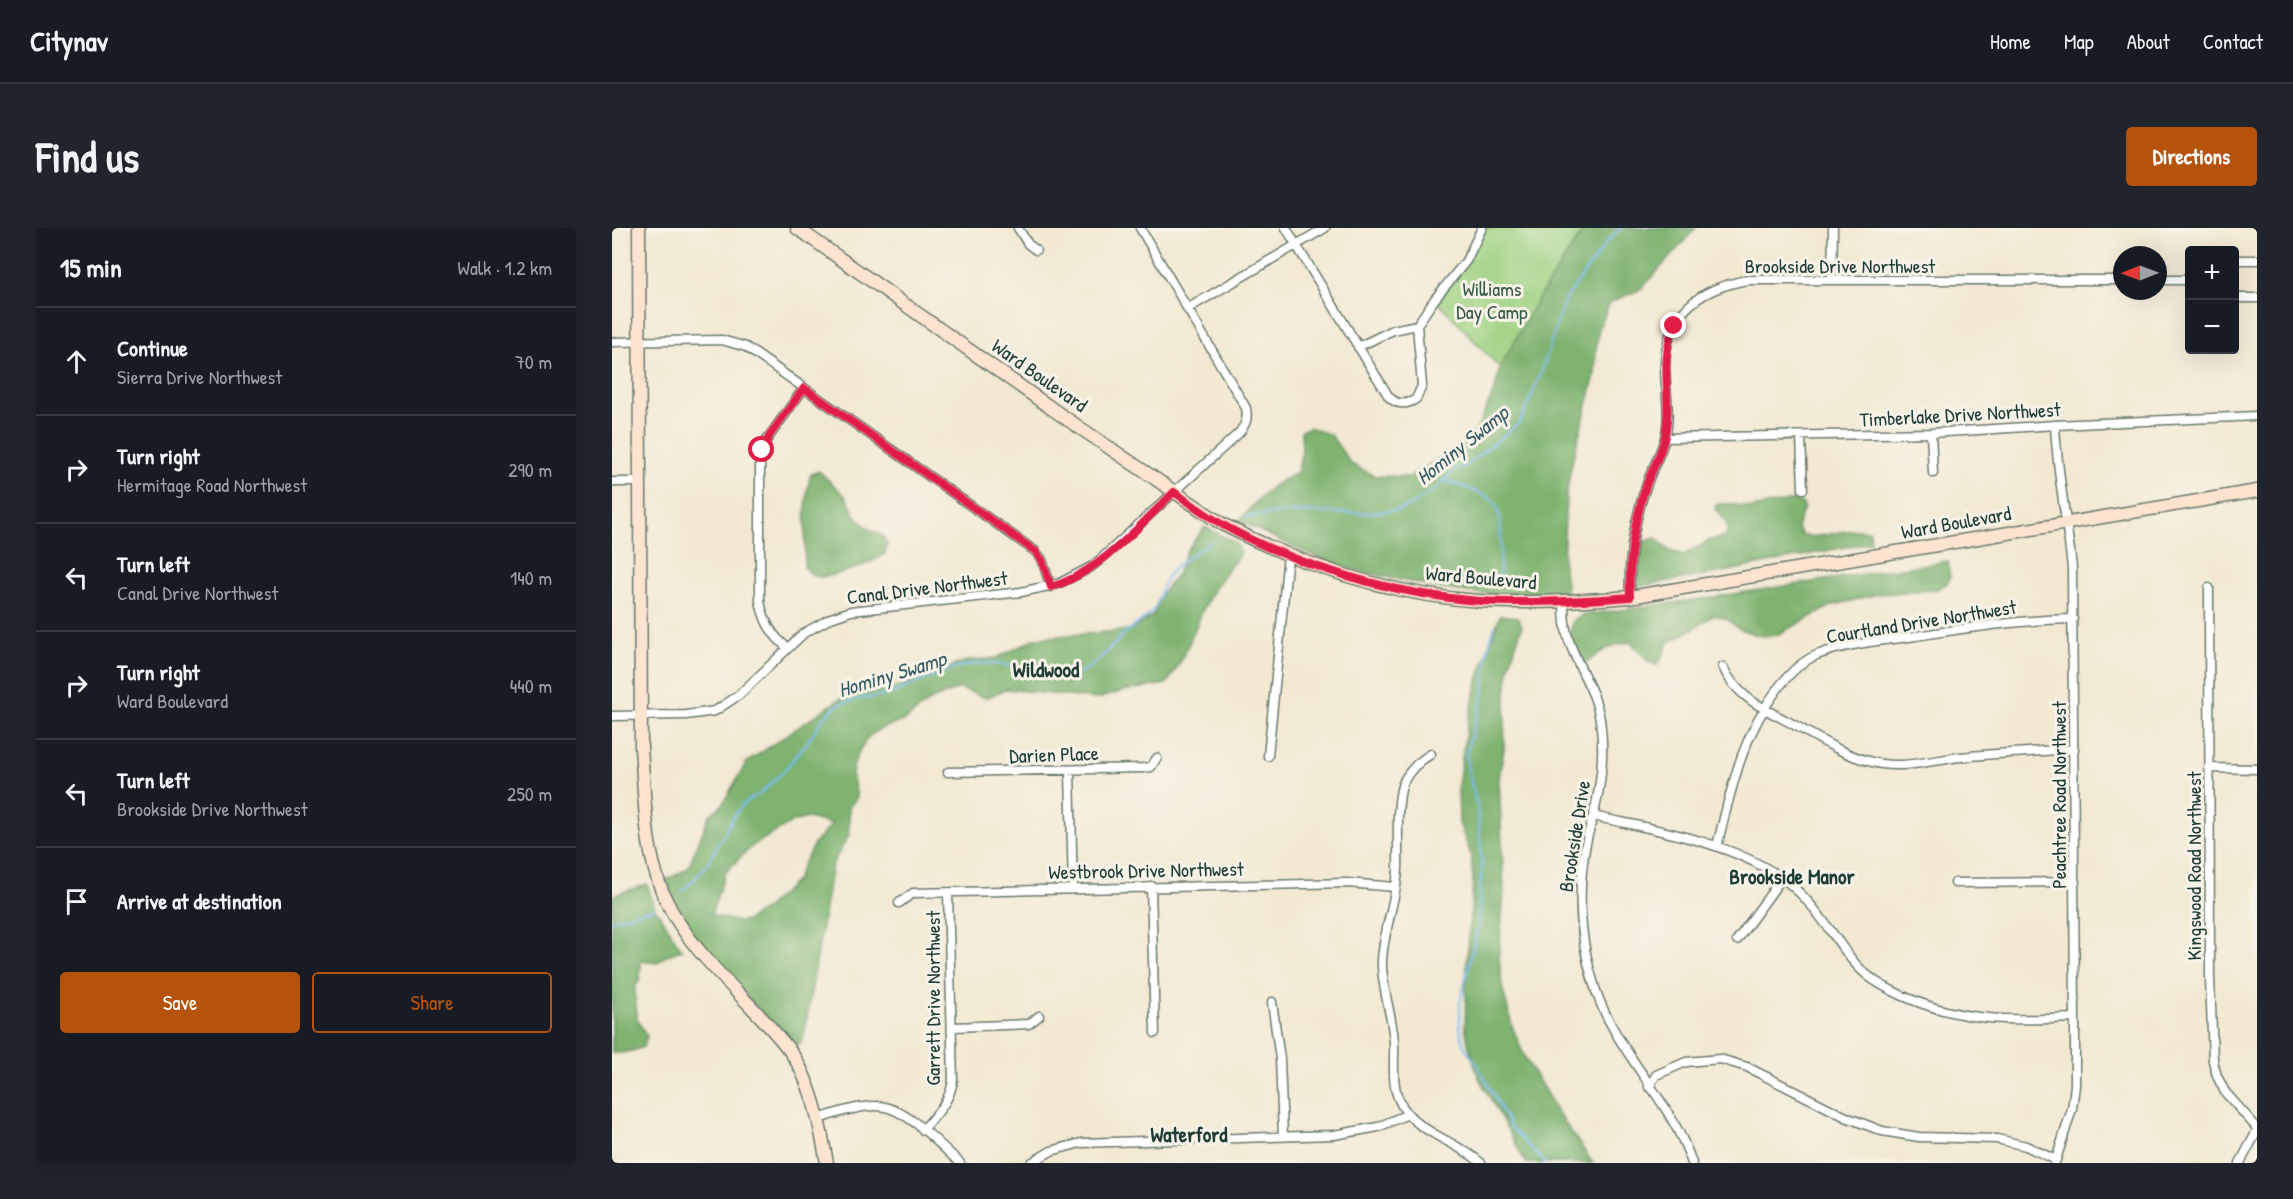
<!DOCTYPE html>
<meta charset="utf-8">
<style>
body{margin:0;font-family:"Patrick Hand",sans-serif;background:#20242c;color:#f1f3f6}
.controls{position:absolute;right:18px;top:18px;display:grid;overflow:hidden;border-radius:6px;box-shadow:0 6px 24px #0002}
.controls button{width:54px;height:54px;display:grid;place-items:center;padding:0;border:0;border-bottom:2px solid #363941;background:#171b24;color:#f1f3f6;font:30px sans-serif}
.compass{position:absolute;left:1501px;top:18px;width:54px;height:54px;border-radius:50%;background:#171b24;box-shadow:0 6px 24px #0002;rotate:269deg}
.stop{position:absolute;width:18px;height:18px;margin:-14px;border:4px solid #e11d48;border-radius:50%;background:#fff}
.stop.end{background:#e11d48;border-color:#fff;box-shadow:0 2px 6px #0008}
.list{margin:0;padding:0;list-style:none}
h2{display:flex;justify-content:space-between;align-items:center;height:78px;margin:0;padding:0 24px;font-size:26px}
h2 small{font-size:20px;font-weight:400;color:#9ea1a6}
.list li{display:grid;grid-template-columns:39px 1fr auto;gap:18px;align-items:center;box-sizing:border-box;height:108px;padding:0 24px;border-top:2px solid #363941}
.list b{display:block;font-size:22px;white-space:nowrap}
.list p{margin:0;font-size:20px;white-space:nowrap;color:#9ea1a6}
.list em{font-size:20px;font-style:normal;color:#9ea1a6}
.actions{display:flex;gap:12px;padding:18px 24px}
.actions a{flex:1;padding:14px 0;border:2px solid #b45309;border-radius:6px;text-align:center;font-size:21px;color:#b45309}
.actions .main{background:#b45309;color:#fff}
.icon{flex:none;width:33px;height:33px;fill:none;stroke:currentColor;stroke-width:2;stroke-linecap:round;stroke-linejoin:round}
.map{position:relative;flex:none;width:1645px;height:935px;overflow:hidden;border-radius:6px}
header{display:flex;align-items:center;gap:36px;box-sizing:border-box;height:84px;padding:0 30px;background:#171b24;border-bottom:2px solid #363941}
header strong{font-size:28px}
nav{display:flex;gap:33px;margin-inline-start:auto;font-size:21px}
.intro{display:flex;align-items:center;justify-content:space-between;box-sizing:border-box;height:144px;padding:0 36px}
h1{margin:0;font-size:42px}
.button{padding:15px 27px;border-radius:6px;background:#b45309;color:#fff;font-size:21px;font-weight:700}
main{display:flex;gap:36px;padding:0 36px}
aside{flex:1;background:#171b24;border-radius:6px;box-shadow:0 6px 24px #0002}
.map>svg:first-child{display:block}
</style>
<header>
<strong>Citynav</strong>
<nav><a>Home</a><a>Map</a><a>About</a><a>Contact</a></nav>
</header>
<div class="intro"><h1>Find us</h1><a class="button">Directions</a></div>
<main>
<aside>
<h2>15 min<small>Walk · 1.2 km</small></h2>
<ul class="list">
<li><svg class="icon" aria-label="ahead" viewBox="0 0 24 24"><path d="M12 20V5M6 11l6-6 6 6"/></svg><div><b>Continue</b><p>Sierra Drive Northwest</p></div><em>70 m</em></li>
<li><svg class="icon" aria-label="right" viewBox="0 0 24 24"><path d="M7 20v-9h11M14 6l5 5-5 5"/></svg><div><b>Turn right</b><p>Hermitage Road Northwest</p></div><em>290 m</em></li>
<li><svg class="icon" aria-label="left" viewBox="0 0 24 24"><path d="M17 20v-9H6M10 6l-5 5 5 5"/></svg><div><b>Turn left</b><p>Canal Drive Northwest</p></div><em>140 m</em></li>
<li><svg class="icon" aria-label="right" viewBox="0 0 24 24"><path d="M7 20v-9h11M14 6l5 5-5 5"/></svg><div><b>Turn right</b><p>Ward Boulevard</p></div><em>440 m</em></li>
<li><svg class="icon" aria-label="left" viewBox="0 0 24 24"><path d="M17 20v-9H6M10 6l-5 5 5 5"/></svg><div><b>Turn left</b><p>Brookside Drive Northwest</p></div><em>250 m</em></li>
<li><svg class="icon" aria-label="arrive" viewBox="0 0 24 24"><path d="M6 21V4h12l-3 4 3 4H6"/></svg><div><b>Arrive at destination</b></div></li>
</ul>
<div class="actions"><a class="main">Save</a><a>Share</a></div>
</aside>
<div class="map">
<svg width="1645" height="935" viewBox="0 0 1645 935">
<rect width="100%" height="100%" fill="#f7f3e8"/>
<filter id="ink" filterUnits="userSpaceOnUse"><feTurbulence type="fractalNoise" baseFrequency=".0167" numOctaves="2"/><feDisplacementMap in="SourceGraphic" scale="12" xChannelSelector="R" yChannelSelector="G"/><feConvolveMatrix kernelMatrix="1 2 1 2 8 2 1 2 1" color-interpolation-filters="sRGB"/></filter>
<filter id="wash" filterUnits="userSpaceOnUse"><feTurbulence type="fractalNoise" baseFrequency=".008" numOctaves="4" result="noise"/><feDisplacementMap in="SourceGraphic" scale="24" xChannelSelector="R" yChannelSelector="G"/><feGaussianBlur stdDeviation="1.35" result="paint"/><feColorMatrix in="noise" values="0 0 0 0 0 0 0 0 0 0 0 0 0 0 0 0 0 1.4 0 .05"/><feComposite in="paint" operator="in"/></filter>
<g filter="url(#wash)">
<rect width="100%" height="100%" fill="#f3e9d3"/>
<path fill="#9dd181" stroke="#5e875a" stroke-width="1.5" d="M872,0H973L924,74L888,140L825,73Z"/>
<path fill="#7eb36f" stroke="#4e7852" stroke-width="1.5" fill-rule="evenodd" d="M973,0H1084L1029,61L998,74L987,101L984,121L983,147L960,234L954,267L951,333L955,367H879L833,361L769,348L733,340L692,324L627,293C647,270 657,257 685,245L690,223L689,203L698,199L719,207L739,236L763,248L797,249L847,218L864,203L883,161L888,140L924,74Z
M207,243L234,269L244,288L255,300L271,308L275,316L273,326C261,335 218,352 204,348C199,347 196,343 192,339C195,308 190,277 199,246Z
M1182,272L1190,275L1192,279L1185,299L1190,307C1208,313 1233,298 1258,303L1259,314L1121,342L1024,359C1020,345 1023,328 1027,315L1044,310L1058,323L1072,327L1098,312L1114,309C1119,297 1111,290 1103,281L1104,276H1119L1139,280Z
M593,299L624,315L629,325C615,342 602,359 592,380C580,406 572,433 554,456L511,463L485,471L394,461L374,470L347,460L317,473L294,492L268,501L257,508L248,521L242,535L240,547L245,569L237,579V607L220,637L192,808L188,816L184,818L180,816L107,740L68,689L51,654L76,640L97,588L110,577L135,534L231,469L248,461H279L355,433L385,430L424,410L518,402L542,387L547,369L565,346L575,322ZM196,590L220,596L202,616L190,638L184,653L152,682L134,693L126,694L99,687L113,645L140,618L180,594Z
M1336,333L1338,350L1334,356L1323,362L1266,366L1219,378L1165,407L1156,408L1144,407L1126,400L1115,391L1102,387L1084,399L1057,414L1048,433L1044,437L1037,434L1019,414L1004,417L994,421L975,434H971C962,418 948,397 970,387L1076,373Z
M888,387L906,389L910,398L898,436L894,465L892,521L887,550L892,663L887,728L890,758L900,798L913,830L946,885L981,935H914L866,848L856,815L853,799L855,729L861,653L859,627L847,595L846,557L855,497L867,449Z
M35,656L43,680L70,722L55,727L45,735L29,733L28,751L23,760V769L25,791L35,809L31,819C21,823 12,826 0,825V668Z"/>
<g fill="none" stroke-linecap="round" stroke-linejoin="round">
<path stroke="#7ebbf1" stroke-width="2" d="M832,252C847,258 869,263 881,273C894,284 887,340 887,358
M634,289L675,284L754,285L787,282L803,275L830,256L843,241L854,238L908,194L929,145L953,71L995,14L1009,0
M882,399L875,425L871,469L854,525L856,543L865,577L870,637L866,698L848,775V801L852,818L866,838L899,900L933,935
M70,663L84,650L95,636L122,588L132,575L149,565L171,544L196,513L212,489L227,476L246,471L273,468L336,442L364,435L389,436L451,450C479,446 496,422 514,404C523,396 536,391 543,380C549,369 549,356 557,346C568,333 584,324 598,314
M0,692L43,680"/>
</g>
</g>
<g filter="url(#ink)">
<g fill="none" stroke-linecap="round" stroke-linejoin="round">
<defs>
<path id="minor" d="M406,0L416,16L424,22
M674,0L777,169C785,177 795,177 804,171L810,158L805,97L822,72L854,33L870,0
M1622,32H1645
M1220,52L1221,0
M1546,52H1575
M1622,70H1645
M575,81L713,0
M0,114L110,112L134,119L423,323L430,332L439,359
M746,119L781,102L805,97
M1443,197C1445,245 1455,292 1460,340L1463,790V857L1460,881L1443,935
M1319,205L1321,245
M1189,209L1191,261
M1053,210L1319,205L1443,197L1645,188
M0,254H29
M1597,360L1598,749L1601,833L1605,848L1613,864L1645,900
M1018,369C1016,328 1022,291 1036,253C1041,239 1049,225 1053,210C1059,187 1053,161 1053,137C1054,85 1088,60 1136,52H1510
M952,374C952,385 952,396 955,406C964,440 986,462 989,500C992,527 989,555 983,581C980,594 975,607 973,621C965,668 968,715 983,760C1004,825 1059,871 1080,935
M176,420C159,407 152,393 148,373V233L153,214L192,160
M1111,439C1124,468 1149,479 1175,493C1200,506 1226,524 1253,532C1285,543 1316,533 1348,529C1385,525 1424,524 1462,521
M0,488L74,487L103,483L127,467L192,405L219,390L239,383L409,364L446,356L479,339L490,330L627,205C634,196 636,191 634,180L528,0
M819,526C807,533 797,542 791,555C783,576 787,618 786,642C784,672 772,701 770,732C769,758 780,786 782,813C783,832 779,854 787,872C802,905 844,912 869,935
M656,528L676,327
M1597,540L1645,541
M458,543L461,660
M336,544L531,540L539,539L545,530
M981,588C1043,602 1112,612 1167,648C1200,670 1217,703 1241,733C1255,750 1270,758 1289,767C1347,794 1400,793 1463,790
M1105,618C1120,559 1129,509 1167,459C1177,446 1190,433 1205,427C1236,415 1270,413 1303,408C1357,400 1406,392 1461,391
M1343,655L1463,654
M539,658L543,805
M287,675L301,665L735,655L784,659
M1125,712L1170,650
M660,774L668,831L671,908
M341,799L417,796L427,788
M1037,859L1044,847L1074,834L1108,831L1135,839L1234,889L1270,903L1307,909L1385,911L1414,918L1444,932
M206,891C225,885 245,878 265,878C293,878 328,917 348,935
M311,902C324,886 338,874 341,852L336,665
M419,935L439,923L469,915L722,907L766,899L796,886
M1628,935L1645,903"/>
<path id="secondary" d="M27,0L29,520C33,570 32,622 52,668C80,730 138,770 178,823C201,855 208,898 215,935
M185,0L446,185L610,296C689,337 778,367 868,373C918,376 968,373 1018,369L1645,263"/>
</defs>
<use href="#minor" stroke="#69796c" stroke-width="11"/>
<use href="#secondary" stroke="#69796c" stroke-width="15"/>
<use href="#minor" stroke="#fff" stroke-width="8"/>
<use href="#secondary" stroke="#fde4d1" stroke-width="12"/>
</g>
</g>
<g fill="none" stroke-linecap="round" stroke-linejoin="round" filter="url(#ink)">
<path stroke="#e11d48" stroke-width="8" d="M150,222L158,207L192,160L423,323L430,332L439,359C488,344 526,299 562,264C578,275 594,287 611,297C684,338 784,367 868,373C918,376 968,373 1018,369C1016,329 1022,293 1035,255C1041,240 1050,224 1053,208C1061,170 1046,136 1062,98"/>
</g>
<g text-anchor="middle" dominant-baseline="central" stroke-width="6" stroke-linejoin="round" paint-order="stroke">
<g font-size="20" fill="#1f3d34" stroke="#f7f3e8">
<text x="1228" y="37">Brookside Drive Northwest</text>
<text transform="translate(428 147) rotate(35)">Ward Boulevard</text>
<text transform="translate(1348 186) rotate(-3)">Timberlake Drive Northwest</text>
<text transform="translate(1344 294) rotate(-10)">Ward Boulevard</text>
<text transform="translate(869 349) rotate(5)">Ward Boulevard</text>
<text transform="translate(315 359) rotate(-7)">Canal Drive Northwest</text>
<text transform="translate(1309 393) rotate(-9)">Courtland Drive Northwest</text>
<text transform="translate(442 526) rotate(-2)">Darien Place</text>
<text transform="translate(1446 567) rotate(-90)">Peachtree Road Northwest</text>
<text transform="translate(962 608) rotate(-81)">Brookside Drive</text>
<text transform="translate(1581 638) rotate(-90)">Kingswood Road Northwest</text>
<text transform="translate(534 642) rotate(-1)">Westbrook Drive Northwest</text>
<text transform="translate(320 770) rotate(-90)">Garrett Drive Northwest</text>
</g>
<g font-size="20" fill="#385b43" stroke="#f7f3e8">
<text x="880" y="60">Williams<tspan x="880" dy="23">Day Camp</tspan></text>
</g>
<g font-size="21" font-style="italic" fill="#375c63" stroke="#f7f3e8">
<text transform="translate(850 217) rotate(-39)">Hominy Swamp</text>
<text transform="translate(280 446) rotate(-17)">Hominy Swamp</text>
</g>
<g font-size="21" font-weight="bold" fill="#1f3d34" stroke="#f7f3e8">
<text x="434" y="441">Wildwood</text>
<text x="1180" y="648">Brookside Manor</text>
<text x="577" y="906">Waterford</text>
</g>
</g>
</svg>
<div class="controls">
<button>+</button>
<button>−</button>
</div>
<svg class="compass" viewBox="-18 -18 36 36"><path d="M0-13l5 13h-10z" fill="#e53935"/><path d="M0 13l5-13h-10z" fill="#9ea1a6"/></svg>
<div class="stop" style="left:150px;top:222px"></div>
<div class="stop end" style="left:1062px;top:98px"></div>
</div>
</main>
